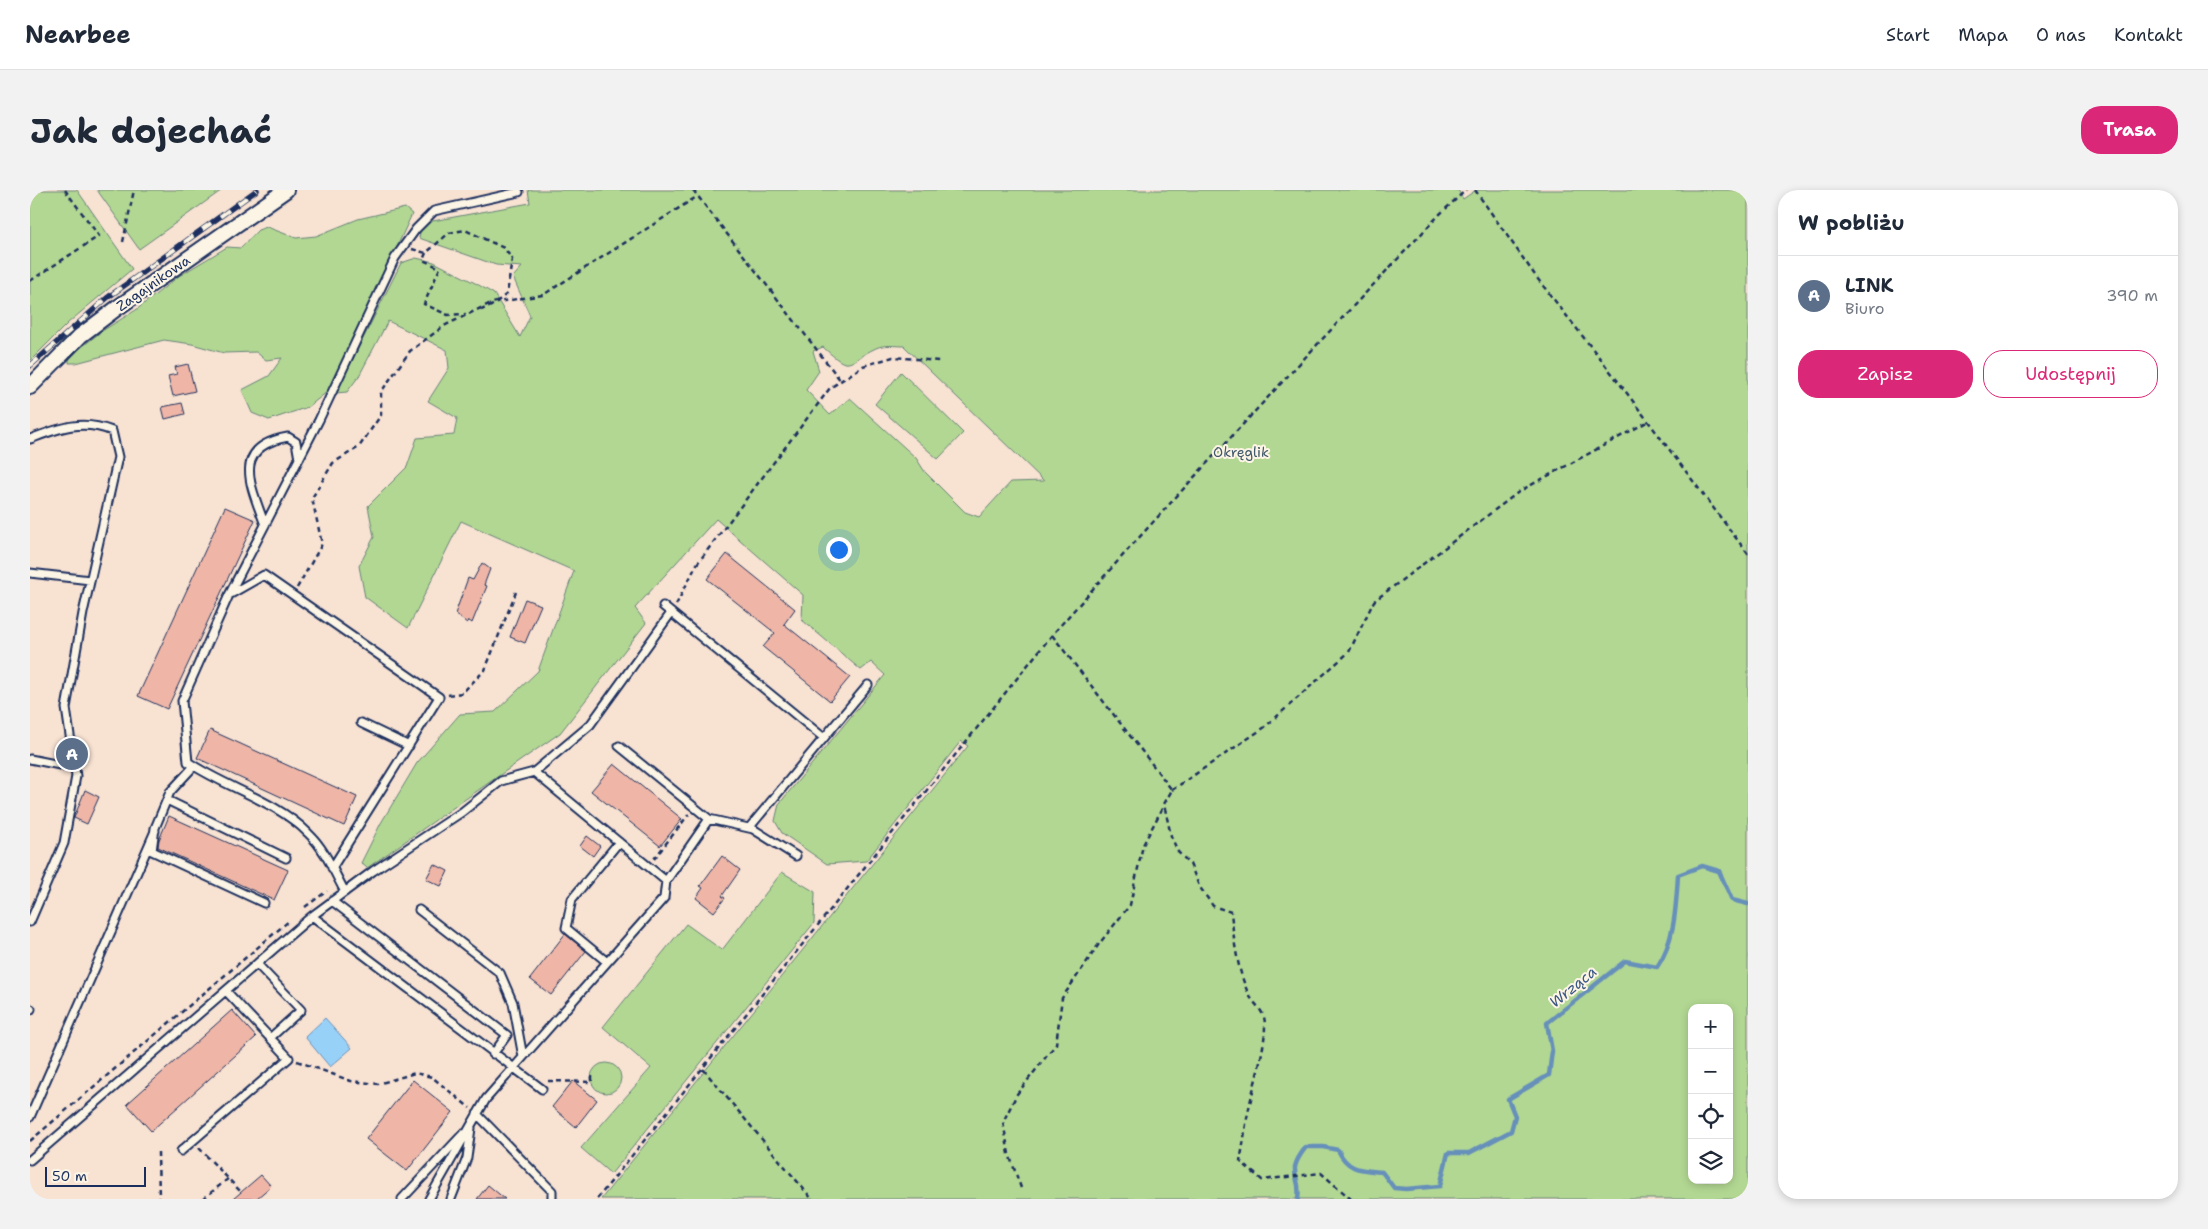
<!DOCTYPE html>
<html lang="pl">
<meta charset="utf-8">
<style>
body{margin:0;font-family:"Shantell Sans",sans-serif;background:#f2f2f3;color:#1f2937}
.controls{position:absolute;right:15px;bottom:15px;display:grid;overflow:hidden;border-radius:10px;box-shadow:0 2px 8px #0003}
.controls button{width:45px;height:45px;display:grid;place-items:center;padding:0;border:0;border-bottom:1px solid #e0e1e3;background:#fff;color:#1f2937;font:25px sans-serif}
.scale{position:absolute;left:15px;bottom:12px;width:101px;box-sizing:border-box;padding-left:5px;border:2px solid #1b2f5e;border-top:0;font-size:14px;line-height:18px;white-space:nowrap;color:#1b2f5e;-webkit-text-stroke:4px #fcf5e5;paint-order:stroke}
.you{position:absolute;left:808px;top:359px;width:18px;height:18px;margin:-12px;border:4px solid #fff;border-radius:50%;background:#1a73e8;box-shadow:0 0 0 8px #1a73e833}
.badge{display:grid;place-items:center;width:32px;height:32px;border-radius:50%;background:#db2777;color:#fff;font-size:16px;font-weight:700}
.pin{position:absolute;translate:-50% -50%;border:2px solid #fff;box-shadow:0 1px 5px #0006}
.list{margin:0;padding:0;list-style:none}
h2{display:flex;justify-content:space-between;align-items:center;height:65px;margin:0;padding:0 20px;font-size:21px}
h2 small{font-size:16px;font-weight:400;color:#747a83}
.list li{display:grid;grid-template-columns:32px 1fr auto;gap:15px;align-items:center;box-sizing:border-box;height:80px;padding:0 20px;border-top:1px solid #e0e1e3}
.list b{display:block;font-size:19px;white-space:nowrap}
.list p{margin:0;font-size:16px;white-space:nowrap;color:#747a83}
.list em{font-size:16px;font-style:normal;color:#747a83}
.actions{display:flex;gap:10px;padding:15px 20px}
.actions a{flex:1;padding:11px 0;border:1px solid #db2777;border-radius:20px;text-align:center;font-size:18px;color:#db2777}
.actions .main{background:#db2777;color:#fff}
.icon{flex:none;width:28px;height:28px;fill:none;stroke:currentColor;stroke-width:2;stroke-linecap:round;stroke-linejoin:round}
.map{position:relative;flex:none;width:1718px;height:1009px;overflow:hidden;border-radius:20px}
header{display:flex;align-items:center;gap:30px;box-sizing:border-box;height:70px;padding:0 25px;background:#fff;border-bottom:1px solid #e0e1e3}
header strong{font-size:24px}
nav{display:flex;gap:28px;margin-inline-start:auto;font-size:18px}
.intro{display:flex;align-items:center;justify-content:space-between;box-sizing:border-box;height:120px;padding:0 30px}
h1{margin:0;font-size:35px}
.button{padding:12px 22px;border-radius:20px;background:#db2777;color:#fff;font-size:18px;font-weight:700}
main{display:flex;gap:30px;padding:0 30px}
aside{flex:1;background:#fff;border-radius:20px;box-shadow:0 2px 8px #0003}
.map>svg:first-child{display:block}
</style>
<header>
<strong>Nearbee</strong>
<nav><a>Start</a><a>Mapa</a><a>O nas</a><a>Kontakt</a></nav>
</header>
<div class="intro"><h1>Jak dojechać</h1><a class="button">Trasa</a></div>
<main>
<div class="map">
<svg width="1718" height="1009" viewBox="0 0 1718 1009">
<rect width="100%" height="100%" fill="#f8e2d2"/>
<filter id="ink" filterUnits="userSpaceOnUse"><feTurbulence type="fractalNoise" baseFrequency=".02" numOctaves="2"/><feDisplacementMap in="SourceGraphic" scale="10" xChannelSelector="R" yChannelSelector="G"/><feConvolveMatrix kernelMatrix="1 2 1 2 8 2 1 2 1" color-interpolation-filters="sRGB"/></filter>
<g filter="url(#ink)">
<path fill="#b2d792" stroke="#668378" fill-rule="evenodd" d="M0,0H47L102,79L38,133L0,171Z
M67,0H192L109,59Z
M498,0H1428L1433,9L1446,0H1718V1009H571L938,556L931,551L836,671L797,674L752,643L745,631L749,614L855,485L841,472L831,480L772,430L773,405L686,329L605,418L616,433L530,543L337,678L331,673L351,633L387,573L430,524L465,522L508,481L544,381L431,331L378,438L335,407L329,376L344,347L338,316L377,277L387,248L424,245L427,228L398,211L419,178L417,160L358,131L329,186L317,202L306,203L371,73L386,68L404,72L447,94L464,104L490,147L500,126L483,87L492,77L466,75L389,48L392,33L500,13ZM874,156L1014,291L981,292L949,327L935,322L895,282L886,268L820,208L800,225L776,200L789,181L783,161L793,157C822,184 816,172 846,158C854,154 866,156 874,156ZM1662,818H1699V990H1662Z
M375,18L382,24L302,198L278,217L239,230L222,223L212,200L239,186L252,168L236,170L226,162L194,163L162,154L134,150L46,173H39V167L72,141L106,120L149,86L197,57L211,58L228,40L237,37L266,48L286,46L328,29Z
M871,182L933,243L908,269L845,214Z
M752,682L785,702L784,733L581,984L551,958L621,878L573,837L656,734L692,760Z
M561 888a15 15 0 1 1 30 0a15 15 0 1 1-30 0Z"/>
<path fill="#98d1f8" stroke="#6690ba" d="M295,828L322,858L300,877L275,847Z"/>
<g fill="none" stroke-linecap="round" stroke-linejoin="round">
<path stroke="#6690ba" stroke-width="4.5" d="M1268,1009C1272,983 1254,985 1276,957H1293L1308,960C1318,981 1331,980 1352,982L1364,998L1376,999L1410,996L1418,963H1439L1481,941L1485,926L1478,909L1519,885L1522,861L1517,833L1595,771L1627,777C1645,751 1646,716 1648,685L1672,676L1689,681L1702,710L1718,714"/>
</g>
<path fill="#efb6a7" stroke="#1b2f5e" d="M158,174L165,201L143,206L138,186L147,184L145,177Z
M152,213L155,224L135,229L132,217Z
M195,317L225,330L137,519L108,506Z
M697,364L765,419L754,434L820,487L800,511L733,457L745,443L677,389Z
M452,373L460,379L454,395L457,396L442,433L438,430L437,433L425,424L438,388L443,390Z
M495,409L511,415L495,453L480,447Z
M180,540L327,607L314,636L167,568Z
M584,574L652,629L630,656L561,601Z
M55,600L69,607L57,634L44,628Z
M139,626L258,680L244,710L128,657L129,650Z
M557,646L570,656L563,666L550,656Z
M692,666L710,680L692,706L695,708L684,722L666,708L673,698L670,696Z
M404,674L418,681L411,696L396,689Z
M535,744L556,761L521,805L500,789Z
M202,820L226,847L121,941L97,914Z
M383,890L423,922L377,981L336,949Z
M543,891L567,910L546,937L522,917Z
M231,985L241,996L226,1009H203Z
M458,995L475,1009H447Z"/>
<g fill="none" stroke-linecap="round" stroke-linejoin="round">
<defs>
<path id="lane" d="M0,249C30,238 51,229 82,241L88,267L53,423L36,518L46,586L34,653L0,732
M235,335C221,296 200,257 258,247L266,252L269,269
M0,383L60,390
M199,405L289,230L365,68L386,39L404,21L489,2
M633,416L794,548
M331,533L379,556
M589,556L679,629L636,691
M0,569L45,578
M164,576L140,602L125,638L122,661L234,713
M504,582L560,535L641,423
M137,610L256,668
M679,629L723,639L766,666
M719,638L838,495
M302,678L409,507L234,385L199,405L152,511L158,572C196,598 245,610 278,643C295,659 304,682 315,702
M302,711L477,845L463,864
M389,720L470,783L483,813L493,867
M282,726L512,899
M577,772L536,738L542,709L589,652
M227,774L271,820L240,848
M0,820L1,819
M447,924L522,1001V1009
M0,927L125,641
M151,961L259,868L196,801
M0,970L282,726L343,681L432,622L471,591L504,582L636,691L634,708L456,909L399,1009
M372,1009L433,944
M421,1009L437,968L441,938"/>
<path id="street" d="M0,197L50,146L87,118L256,0"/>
</defs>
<use href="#lane" stroke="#1b2f5e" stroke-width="11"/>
<use href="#street" stroke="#1b2f5e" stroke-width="18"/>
<path stroke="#1b2f5e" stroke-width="2.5" stroke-dasharray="5 4" stroke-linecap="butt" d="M663,0L811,191
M1445,0L1507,88L1587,190L1718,364
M93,52L104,0
M382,59L396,63L419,43L435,40L474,58L482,69L477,104L461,116L451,120
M396,63L393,70L410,78L394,114L418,125L436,124
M0,91L69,46L35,0
M267,398L292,354L282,308L303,273L329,257L351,225V202L380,161L414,136L461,113L513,105L668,6
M646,415L667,374L800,198L833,176L863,167L909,171
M1022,445L1142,600L1134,614L1141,646L1148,662L1160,674L1169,696L1183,716L1201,722C1204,751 1207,779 1219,805C1223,812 1231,819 1234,827C1239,848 1223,897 1219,918C1215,936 1214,953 1210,971L1232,990L1291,983L1321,1009
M418,505L432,503L455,480L486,402
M1142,600L1235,537L1319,462L1344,411L1490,301L1617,232
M624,669L659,624
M275,717L297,701
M267,871L321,891L348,894L385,883L402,887L440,918
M673,879L782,1009
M518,891L562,892V886
M0,951L260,730
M169,958L211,1002
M128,962L129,1009
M991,998L979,964L973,932L987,904L1026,854L1032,808L1069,754L1100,715L1113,655L1134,615
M173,1009L199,988
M567,1009L1022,445C1148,302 1279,163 1410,24L1436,0"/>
<use href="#lane" stroke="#fcf5e5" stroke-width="7"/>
<use href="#street" stroke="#fcf5e5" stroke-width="14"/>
<defs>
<path id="rail" d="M0,176L77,108L227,0"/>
</defs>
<use href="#rail" stroke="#1b2f5e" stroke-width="5.5"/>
<use href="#rail" stroke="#fcf5e5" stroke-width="4" stroke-dasharray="11" stroke-linecap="butt"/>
</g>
</g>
<g text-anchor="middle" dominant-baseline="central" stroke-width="4" stroke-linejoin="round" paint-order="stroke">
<g font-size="14" fill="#1b2f5e" stroke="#fcf5e5">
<text transform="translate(123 93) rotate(-35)">Zagajnikowa</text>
</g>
<g font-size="14" fill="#41596b" stroke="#fcf5e5">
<text x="1211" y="262">Okręglik</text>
</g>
<g font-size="15" font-style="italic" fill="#3a5884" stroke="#fcf5e5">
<text transform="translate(1543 797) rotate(-39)">Wrząca</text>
</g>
</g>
</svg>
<div class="controls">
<button>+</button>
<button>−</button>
<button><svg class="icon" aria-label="locate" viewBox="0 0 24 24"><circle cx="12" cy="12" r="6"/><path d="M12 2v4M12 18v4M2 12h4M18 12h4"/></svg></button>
<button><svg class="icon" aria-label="layers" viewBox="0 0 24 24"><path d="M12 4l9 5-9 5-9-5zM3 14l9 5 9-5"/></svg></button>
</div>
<div class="scale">50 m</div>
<div class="you"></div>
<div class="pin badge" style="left:42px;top:564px;background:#5c6f8a">A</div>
</div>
<aside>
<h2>W pobliżu<small></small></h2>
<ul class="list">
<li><span class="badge" style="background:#5c6f8a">A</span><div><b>LINK</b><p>Biuro</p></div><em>390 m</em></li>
</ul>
<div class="actions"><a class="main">Zapisz</a><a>Udostępnij</a></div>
</aside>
</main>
